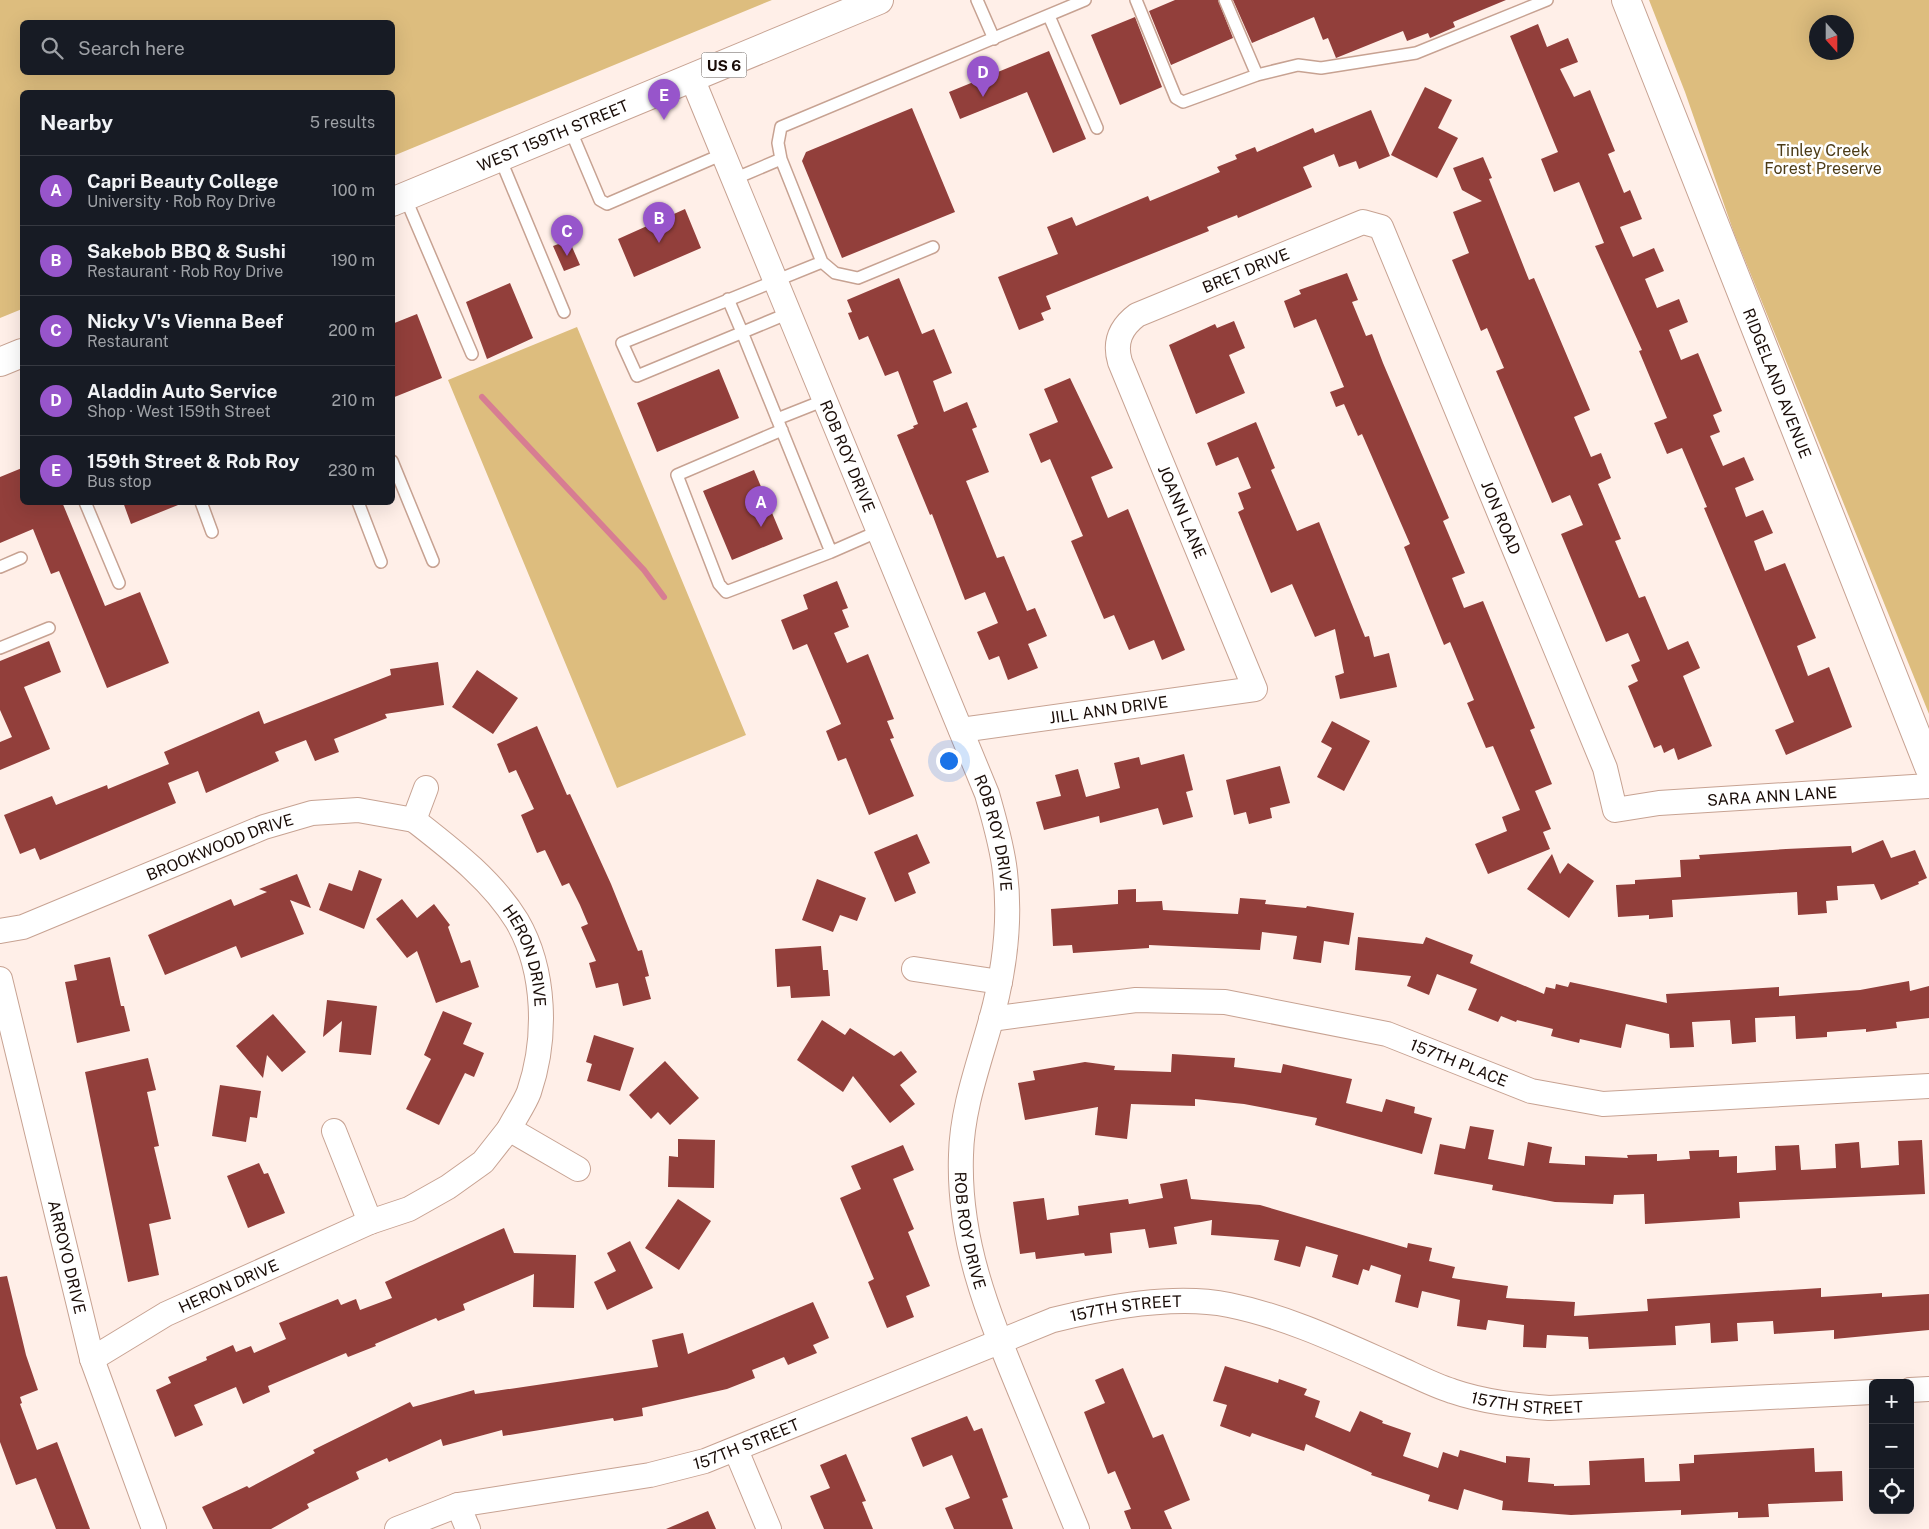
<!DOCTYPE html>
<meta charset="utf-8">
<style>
body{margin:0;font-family:"Public Sans",sans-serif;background:#242831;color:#f1f3f6}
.controls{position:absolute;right:15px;bottom:15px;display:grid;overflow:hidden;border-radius:8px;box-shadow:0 5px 20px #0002}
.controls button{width:45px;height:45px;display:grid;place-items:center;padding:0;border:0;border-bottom:1px solid #363941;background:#171b24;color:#f1f3f6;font:25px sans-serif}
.compass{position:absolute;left:1809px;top:15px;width:45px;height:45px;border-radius:50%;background:#171b24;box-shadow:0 5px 20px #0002;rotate:159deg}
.you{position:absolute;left:948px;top:760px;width:18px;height:18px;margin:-12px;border:4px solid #fff;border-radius:50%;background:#1a73e8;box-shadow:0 0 0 8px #1a73e833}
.badge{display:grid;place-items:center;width:32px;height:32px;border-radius:50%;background:#9755cb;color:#fff;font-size:16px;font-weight:700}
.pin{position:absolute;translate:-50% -41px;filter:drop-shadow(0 1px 2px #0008)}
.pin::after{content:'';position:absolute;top:26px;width:18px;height:15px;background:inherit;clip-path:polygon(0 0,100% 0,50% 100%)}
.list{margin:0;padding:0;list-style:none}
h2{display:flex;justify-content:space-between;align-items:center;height:65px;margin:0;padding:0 20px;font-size:21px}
h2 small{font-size:16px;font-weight:400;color:#9ea1a6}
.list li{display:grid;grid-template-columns:32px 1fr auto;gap:15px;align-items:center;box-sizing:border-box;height:70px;padding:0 20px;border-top:1px solid #363941}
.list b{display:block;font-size:19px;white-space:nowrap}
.list p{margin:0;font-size:16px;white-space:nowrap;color:#9ea1a6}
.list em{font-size:16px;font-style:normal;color:#9ea1a6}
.icon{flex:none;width:28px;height:28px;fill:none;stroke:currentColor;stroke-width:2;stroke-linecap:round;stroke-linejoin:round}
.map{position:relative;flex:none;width:1929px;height:1529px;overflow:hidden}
.search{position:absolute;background:#171b24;box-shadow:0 5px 20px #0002;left:20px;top:20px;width:375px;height:55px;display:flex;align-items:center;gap:12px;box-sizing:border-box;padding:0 18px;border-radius:8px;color:#9ea1a6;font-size:19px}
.panel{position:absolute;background:#171b24;box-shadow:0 5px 20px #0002;left:20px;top:90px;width:375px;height:415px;border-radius:8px}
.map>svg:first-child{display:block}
</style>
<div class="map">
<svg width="1929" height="1529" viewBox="0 0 1929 1529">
<rect width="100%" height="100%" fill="#ffefe8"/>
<path fill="#ddbd7e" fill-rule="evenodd" d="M0,0H772L393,156L392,92H22V309L0,318ZM22,22H392V72H22Z
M1649,0H1929V714L1734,233L1685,92ZM1816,22H1846V52H1816Z
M577,327L746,735L617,788L448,380Z"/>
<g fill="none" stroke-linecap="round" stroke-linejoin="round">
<path stroke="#d77d92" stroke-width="6" d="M482,397L644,570L664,597"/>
</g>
<path fill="#923f3b" d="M1175,0H1218L1233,38L1171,65L1149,11Z
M1233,0H1506L1453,22L1455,27L1430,38L1428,33L1407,41L1403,31L1336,58L1328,38L1323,40L1314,17L1252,43Z
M1135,17L1162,87L1120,105L1091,35Z
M1538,24L1547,47L1568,38L1578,62L1560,69L1574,97L1590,90L1615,151L1608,154L1624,193L1630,190L1642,219L1620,227L1633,257L1654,248L1664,271L1645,279L1657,308L1679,299L1688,322L1669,330L1681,360L1698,353L1722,411L1713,415L1720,432L1710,436L1723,466L1744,457L1754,480L1735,488L1746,517L1763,510L1773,533L1754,541L1765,571L1785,563L1816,638L1797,646L1808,676L1829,667L1852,727L1786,755L1775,730L1794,722L1704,508L1707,507L1682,448L1667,454L1654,423L1667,418L1639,351L1642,350L1595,246L1604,243L1579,182L1554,192L1541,159L1558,152L1510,36Z
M1049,51L1086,139L1053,153L1027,92L960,119L949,92Z
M1425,87L1452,100L1438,128L1458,138L1437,178L1391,155Z
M912,108L955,212L842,258L802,161L806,152Z
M1371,110L1390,156L1359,169L1356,161L1339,167L1334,154L1303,167L1312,187L1238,218L1237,215L1207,227L1209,231L1046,296L1051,309L1041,313L1044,320L1019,330L998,277L1058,254L1047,227L1072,217L1076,226L1148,196L1150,201L1220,172L1217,167L1237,159L1235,155L1255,147L1257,152L1313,128L1315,133Z
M1483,157L1492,178L1489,179L1529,280L1534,278L1590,410L1574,417L1591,457L1601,453L1611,478L1598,484L1621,539L1615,541L1639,598L1645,596L1668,650L1688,641L1700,668L1683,676L1712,746L1678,760L1674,748L1664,753L1661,745L1654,748L1628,686L1638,681L1631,665L1640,661L1628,633L1606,642L1561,534L1583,525L1570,495L1552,503L1496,371L1504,368L1487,328L1481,331L1452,260L1469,253L1453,212L1482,201L1462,190L1453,168Z
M685,209L701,248L634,277L618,239Z
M569,240L580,265L564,271L553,246Z
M1347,273L1358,300L1352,302L1366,336L1372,334L1383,363L1449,518L1443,521L1465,573L1452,578L1464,608L1483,601L1535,728L1530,730L1552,784L1535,791L1551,829L1543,832L1550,849L1488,874L1475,844L1507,831L1502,817L1520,810L1493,746L1486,748L1467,703L1474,700L1450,642L1444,645L1404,547L1410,544L1362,434L1358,436L1344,404L1336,407L1330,392L1344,387L1316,319L1294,328L1284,301L1301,294L1299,290Z
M899,278L922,334L934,329L952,373L933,381L944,412L967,402L977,427L972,429L989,472L966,481L997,558L1004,556L1027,611L1035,608L1047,636L1028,644L1038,668L1008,680L999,656L989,660L977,632L998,623L985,592L965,600L932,514L930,515L897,435L914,428L913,426L918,424L898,371L885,376L868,336L859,340L848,313L852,312L847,300Z
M510,283L533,338L487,359L466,302Z
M417,314L442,378L392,398V324Z
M1234,321L1245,348L1229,355L1245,393L1196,414L1169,345L1215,324L1217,328Z
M719,369L739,418L657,452L637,403Z
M1070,378L1113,468L1091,477L1108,518L1128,509L1185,650L1162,660L1154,640L1129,650L1114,615L1104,619L1071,541L1083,536L1050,459L1041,463L1029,434L1058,422L1044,389Z
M1256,422L1275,468L1271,470L1297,531L1319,522L1365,637L1369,636L1374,657L1389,653L1397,687L1340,699L1335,676L1344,673L1335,629L1315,637L1292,584L1271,593L1238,512L1244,509L1238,493L1251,488L1238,457L1216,466L1207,443Z
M22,468V502H62L105,606L140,592L169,663L107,688L59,571L51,574L33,529L0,543V477Z
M754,470L783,539L732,560L703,491Z
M123,502H183V503L131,524Z
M837,581L848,608L842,610L849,627L834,633L847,663L868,654L894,719L887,721L894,738L890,739L914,796L869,815L846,758L838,761L826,731L841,724L807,644L793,650L781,620L808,609L803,595Z
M49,641L61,672L24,687L50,749L0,770V742L12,737L0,710V661Z
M438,662L444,705L385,714L387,718L334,739L339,752L315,761L306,740L275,752L279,761L206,793L198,771L168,783L176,803L40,860L35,848L20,854L4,815L52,796L56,805L107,785L108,789L169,764L164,752L259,711L264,724L391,675L390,669Z
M477,670L518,698L493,734L452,707Z
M1332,721L1370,741L1344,791L1317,777L1332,748L1321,742Z
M537,726L567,795L570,794L611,884L638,951L642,950L649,976L645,977L651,999L623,1006L618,983L596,988L589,963L596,961L581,927L588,924L580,905L569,883L562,886L545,850L537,853L521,815L534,809L516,770L509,773L497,744Z
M1184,754L1193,790L1186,792L1193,817L1163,825L1158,808L1100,823L1099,816L1044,830L1036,802L1061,796L1055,775L1078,769L1086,797L1120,788L1114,763L1139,757L1141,765Z
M1280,766L1290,803L1270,808L1272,818L1249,824L1246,812L1234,815L1226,780Z
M917,834L930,863L908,873L916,893L895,902L874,852Z
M1883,840L1891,858L1915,850L1927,878L1918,882L1919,884L1881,900L1874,884L1837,886L1838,900L1826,901L1827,913L1798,915L1797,892L1672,900L1673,917L1649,919V915L1618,917L1616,885L1635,884V880L1681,877L1680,860L1700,859L1699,855L1786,849L1851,846L1852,853Z
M1552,854L1560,874L1568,863L1594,881L1569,918L1527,889Z
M359,870L382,879L364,929L319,910L329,883L352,891Z
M297,874L311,908L290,900L304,934L241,958L236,946L165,975L148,935L231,899L234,906L267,892L259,889Z
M817,879L866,898L857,921L840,915L833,932L802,920Z
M1136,889V902L1162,901L1163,910L1238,914L1240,898L1266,900L1265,904L1306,908L1307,906L1354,913L1349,945L1324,941L1321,963L1293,959L1297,936L1262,932L1260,950L1149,945V948L1073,953L1072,945L1053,946L1051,909L1118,904V890Z
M402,899L417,918L434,904L450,925L448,927L461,963L470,960L479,987L436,1003L417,951L407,958L376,919Z
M1358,937L1423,944L1426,937L1473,955L1470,963L1544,994L1546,987L1555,989L1556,984L1568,987L1570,982L1667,1003L1666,994L1779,987V996L1860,990L1909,981L1910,991L1929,986V1018L1896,1022L1897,1028L1866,1032V1029L1827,1032V1037L1796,1039L1795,1016L1755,1018L1756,1042L1732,1044L1730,1020L1692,1022L1694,1047L1670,1048L1669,1034L1626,1024L1621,1048L1580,1039L1579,1043L1551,1036L1553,1029L1517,1020L1516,1022L1501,1016L1498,1022L1468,1010L1477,989L1437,974L1429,995L1407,986L1411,976L1355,970Z
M821,946L823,970H828L830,996L791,998L790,986L777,987L775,949Z
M110,957L121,1006H124L130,1031L77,1043L65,982L77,980L74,965Z
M327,1000L377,1006L371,1055L339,1052L342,1021L323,1037Z
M443,1011L472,1023L463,1044L484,1053L474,1077L465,1073L439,1125L406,1109L431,1059L424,1055Z
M273,1014L306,1052L282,1072L267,1055L263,1078L236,1046Z
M822,1020L845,1035L850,1028L894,1056L901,1051L917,1072L900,1085L915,1104L890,1123L853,1076L843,1092L797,1060Z
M594,1035L634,1048L620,1091L587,1081L592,1064L586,1062Z
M1172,1054L1235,1058L1234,1067L1281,1073L1283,1064L1352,1079L1346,1103L1382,1112L1386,1099L1415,1107L1414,1113L1432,1118L1422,1154L1315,1125L1317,1118L1244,1104L1195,1099V1106L1131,1104L1127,1139L1095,1135L1098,1107L1025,1120L1018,1083L1035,1080L1033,1071L1085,1062L1115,1066L1114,1070L1171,1072Z
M148,1058L156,1090L147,1092L159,1146L154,1147L171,1219L149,1224L159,1275L128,1282L85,1072Z
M665,1061L699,1098L670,1125L658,1112L651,1119L629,1095Z
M220,1085L261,1091L257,1118L250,1117L246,1142L212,1136Z
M1470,1126L1494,1130L1488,1159L1524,1166L1528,1142L1552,1147L1549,1163L1585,1165V1156L1628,1158L1627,1155L1657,1154V1161L1690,1159L1689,1151L1719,1150V1157L1737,1156V1173L1776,1170L1775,1146L1799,1145L1801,1170L1836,1168L1835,1144L1859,1142L1861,1168L1899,1165L1898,1141L1922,1140L1925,1194L1739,1202L1740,1218L1645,1224L1644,1194L1614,1195L1613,1204L1555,1202L1492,1190L1493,1185L1434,1174L1440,1144L1465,1149Z
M678,1139L715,1140L714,1188L668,1187L669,1156L678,1157Z
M903,1145L914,1170L893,1179L914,1229L908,1232L930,1286L906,1296L914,1317L887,1328L868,1282L874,1279L840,1198L861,1189L851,1166Z
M259,1163L264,1174L268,1173L285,1213L248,1228L227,1176Z
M1187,1179L1191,1199L1260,1205L1407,1248L1408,1243L1432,1248L1429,1261L1455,1267L1452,1278L1508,1286L1506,1298L1575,1302L1574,1316L1648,1311L1647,1299L1821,1288V1297L1882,1293V1297L1929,1294V1330L1834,1339V1330L1774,1334L1773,1321L1737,1323L1738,1341L1711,1343L1710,1323L1675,1326L1676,1345L1589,1349L1588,1337L1547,1335L1546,1348L1523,1347L1524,1325L1488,1320L1486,1330L1457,1326L1460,1300L1422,1291L1418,1308L1395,1302L1401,1275L1371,1265L1369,1271L1363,1269L1358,1285L1332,1277L1338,1255L1306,1246L1300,1267L1274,1260L1279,1240L1211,1235L1212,1220L1174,1227L1177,1244L1149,1248L1145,1229L1110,1233L1112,1253L1085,1256L1084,1253L1036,1259L1035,1252L1020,1254L1013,1202L1044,1198L1047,1220L1079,1215L1078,1206L1128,1199L1129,1204L1163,1198L1160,1184Z
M678,1199L711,1221L679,1270L645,1248Z
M504,1228L514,1253L576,1255L574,1308L533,1307L534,1274L463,1304L465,1310L438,1321L436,1318L375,1344L376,1346L348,1357L346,1353L268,1386L270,1392L243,1404L236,1387L194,1405L203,1425L175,1437L156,1390L171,1383L168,1377L207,1360L206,1357L233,1345L236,1352L251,1346L254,1353L286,1339L279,1323L338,1299L341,1305L356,1299L360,1310L392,1298L385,1282Z
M630,1241L653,1288L607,1310L594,1282L616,1271L607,1253Z
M7,1276L26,1355L38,1390L20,1397L22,1403L20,1404L37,1450L57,1442L90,1529H56L36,1478L16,1485L0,1442V1277Z
M813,1302L829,1338L813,1345L817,1353L788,1365L784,1357L752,1370L755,1378L727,1389L642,1408L643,1416L614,1421L613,1418L503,1436L502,1430L443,1446L441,1439L389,1462L387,1458L356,1472L359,1479L307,1504L309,1508L271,1529H213L202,1507L247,1486L249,1488L315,1453L313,1450L410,1402L413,1407L474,1390L475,1394L658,1367L652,1340L683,1333L688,1354Z
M1225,1366L1278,1383L1279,1379L1307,1389L1304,1395L1320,1401L1315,1417L1350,1432L1360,1411L1383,1421L1382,1423L1411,1433L1403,1456L1438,1468L1443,1452L1458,1457L1460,1450L1506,1463V1456L1530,1458L1528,1482L1554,1484V1486L1590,1485L1589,1461L1644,1458L1645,1482L1680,1481L1679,1464L1694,1463V1455L1814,1448L1815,1472L1842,1471L1843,1501L1768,1504L1769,1517L1738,1518V1512L1681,1515V1510L1571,1515L1502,1510L1503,1501L1464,1489L1458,1510L1428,1501L1430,1495L1371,1475L1372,1473L1306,1444L1304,1451L1252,1433L1250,1437L1220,1426L1227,1405L1213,1401Z
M1123,1368L1153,1438L1163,1434L1190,1500L1164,1511L1172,1529H1131L1124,1511L1131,1509L1115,1471L1108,1474L1084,1412L1105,1403L1095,1380Z
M967,1416L974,1431L982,1428L1008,1497L1002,1499L1013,1529H954L945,1508L970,1498L952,1455L923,1467L911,1438Z
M846,1454L866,1501L862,1502L873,1529H824L810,1496L830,1488L820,1465Z
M708,1511L716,1529H666Z"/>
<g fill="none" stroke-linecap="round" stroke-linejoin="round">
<defs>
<path id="service" d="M977,0L994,39
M1136,0L1176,98L1183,102L1257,75L1298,65L1321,68L1416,53L1547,0
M1225,0L1257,75
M1049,16L1097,128
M570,129L600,200L607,204L723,154
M500,158L564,312
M734,179L781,159
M405,197L472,354
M933,247L858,278L835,273L822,262L781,159L778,143L781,127L1085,0
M728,299L742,332L831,552L726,592L719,584L677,475L782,430
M789,313L637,376L622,343L822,262
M777,419L825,400
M392,461L433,561
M85,502L119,583
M201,502L212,532
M358,502L381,562
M831,552L879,531
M0,567L21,558
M0,648L49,628"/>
<g id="minor">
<path id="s1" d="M692,78L987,794C994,819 1002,845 1005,872C1011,921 1004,973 991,1020C979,1064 962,1108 961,1155C958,1241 988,1313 1020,1391C1039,1437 1058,1483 1077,1529"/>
<path id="s2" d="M961,730L1255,689L1120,362C1114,342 1121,327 1137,315L1363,222L1381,227L1605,768L1615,810L1659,803L1929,786"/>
<path id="s3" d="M414,820C451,849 492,880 517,921C546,971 547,1039 529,1092C524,1105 515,1117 509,1129L578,1169"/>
<path id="s4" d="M0,931L23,927L264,827L312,813L358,810L414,820L426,788"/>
<path d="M914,969L1000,982"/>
<path id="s5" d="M0,979L92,1359L154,1529"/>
<path id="s6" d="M991,1019L1136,1000L1225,1002L1387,1034L1531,1091L1603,1104L1929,1086"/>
<path d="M334,1131L370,1222"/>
<path id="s7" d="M92,1359L166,1314L370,1222L409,1209L448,1187L483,1162L509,1129"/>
<path d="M1910,1390L1929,1389"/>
<path d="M736,1450L769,1529"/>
<path d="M458,1505L468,1529"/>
<path id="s8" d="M397,1529L458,1505L650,1475L705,1461L1053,1320C1106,1307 1174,1294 1229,1305C1288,1317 1342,1343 1396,1367C1414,1375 1433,1385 1452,1391C1484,1402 1515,1405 1549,1408L1873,1392"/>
</g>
<g id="tertiary">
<path id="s9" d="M1626,0L1929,767"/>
</g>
<g id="primary">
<path id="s10" d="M392,202L879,0"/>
<path d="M0,362L22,353"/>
</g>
</defs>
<use href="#service" stroke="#c7a292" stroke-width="14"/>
<use href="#minor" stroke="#c7a292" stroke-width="26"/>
<use href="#tertiary" stroke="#c7a292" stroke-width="30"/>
<use href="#primary" stroke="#c7a292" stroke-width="30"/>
<use href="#service" stroke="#fff" stroke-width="11"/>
<use href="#minor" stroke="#fff" stroke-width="24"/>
<use href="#tertiary" stroke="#fff" stroke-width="28"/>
<use href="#primary" stroke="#fff" stroke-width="28"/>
</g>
<g text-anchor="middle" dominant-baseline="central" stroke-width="5" stroke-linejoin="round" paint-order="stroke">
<rect fill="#fff" stroke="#5f5652" stroke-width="1" x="701.5" y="52.5" width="45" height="25" rx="4"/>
<g font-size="15" font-weight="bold" fill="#1a0d08">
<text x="724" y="65">US 6</text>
</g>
<g font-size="16" fill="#1a0d08" stroke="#fff">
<text stroke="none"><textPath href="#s10" startOffset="174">WEST 159TH STREET</textPath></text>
<text stroke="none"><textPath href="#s2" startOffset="822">BRET DRIVE</textPath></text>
<text stroke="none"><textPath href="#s9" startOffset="412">RIDGELAND AVENUE</textPath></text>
<text stroke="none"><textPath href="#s1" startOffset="409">ROB ROY DRIVE</textPath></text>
<text transform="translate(1182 512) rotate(67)">JOANN LANE</text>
<text stroke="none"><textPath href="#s2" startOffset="1282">JON ROAD</textPath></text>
<text stroke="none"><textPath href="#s2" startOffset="149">JILL ANN DRIVE</textPath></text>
<text stroke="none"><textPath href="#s2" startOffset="1754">SARA ANN LANE</textPath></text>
<text stroke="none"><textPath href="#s1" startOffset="814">ROB ROY DRIVE</textPath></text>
<text stroke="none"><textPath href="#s4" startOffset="236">BROOKWOOD DRIVE</textPath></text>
<text stroke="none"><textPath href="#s3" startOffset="181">HERON DRIVE</textPath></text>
<text stroke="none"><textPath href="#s6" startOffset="478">157TH PLACE</textPath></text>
<text stroke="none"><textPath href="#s1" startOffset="1219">ROB ROY DRIVE</textPath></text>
<text stroke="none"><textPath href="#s5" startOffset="286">ARROYO DRIVE</textPath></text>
<text stroke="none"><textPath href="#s7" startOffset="155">HERON DRIVE</textPath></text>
<text stroke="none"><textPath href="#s8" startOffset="766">157TH STREET</textPath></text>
<text stroke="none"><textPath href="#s8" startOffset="1186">157TH STREET</textPath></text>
<text stroke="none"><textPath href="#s8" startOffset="361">157TH STREET</textPath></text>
</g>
<g font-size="16" fill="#4d3c17" stroke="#fff">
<text x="1823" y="150">Tinley Creek<tspan x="1823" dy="18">Forest Preserve</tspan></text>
</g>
</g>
</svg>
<div class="controls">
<button>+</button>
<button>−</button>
<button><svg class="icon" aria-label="locate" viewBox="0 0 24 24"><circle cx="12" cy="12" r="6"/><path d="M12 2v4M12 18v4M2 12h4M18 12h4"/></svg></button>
</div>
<svg class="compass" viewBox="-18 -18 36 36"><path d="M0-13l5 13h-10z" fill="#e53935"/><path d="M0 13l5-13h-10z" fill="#9ea1a6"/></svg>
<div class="you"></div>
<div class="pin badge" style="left:761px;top:527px">A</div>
<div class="pin badge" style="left:659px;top:243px">B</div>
<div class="pin badge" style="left:567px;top:256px">C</div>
<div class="pin badge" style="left:983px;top:97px">D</div>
<div class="pin badge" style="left:664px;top:120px">E</div>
<div class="search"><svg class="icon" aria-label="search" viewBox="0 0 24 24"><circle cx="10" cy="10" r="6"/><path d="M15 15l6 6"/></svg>Search here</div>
<section class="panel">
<h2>Nearby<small>5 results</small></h2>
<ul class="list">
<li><span class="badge">A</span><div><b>Capri Beauty College</b><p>University · Rob Roy Drive</p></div><em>100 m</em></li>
<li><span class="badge">B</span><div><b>Sakebob BBQ &amp; Sushi</b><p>Restaurant · Rob Roy Drive</p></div><em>190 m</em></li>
<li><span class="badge">C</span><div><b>Nicky V's Vienna Beef</b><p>Restaurant</p></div><em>200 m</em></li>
<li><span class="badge">D</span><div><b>Aladdin Auto Service</b><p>Shop · West 159th Street</p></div><em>210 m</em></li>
<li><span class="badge">E</span><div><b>159th Street &amp; Rob Roy</b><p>Bus stop</p></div><em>230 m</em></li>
</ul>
</section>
</div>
